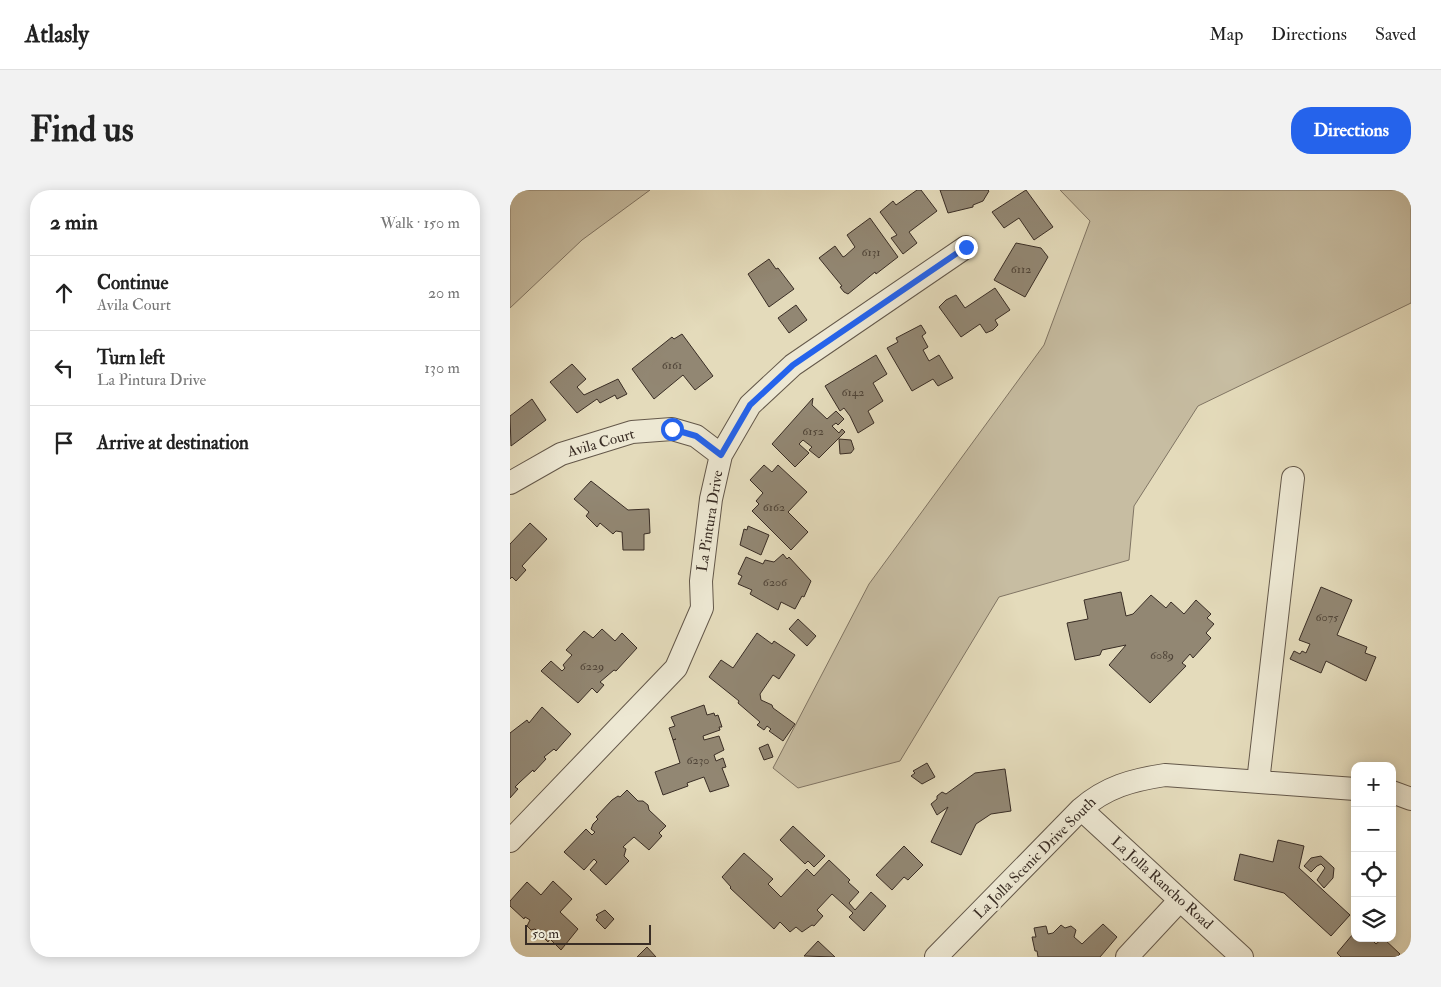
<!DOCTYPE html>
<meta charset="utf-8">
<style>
body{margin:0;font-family:"IM FELL Double Pica",serif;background:#f2f2f2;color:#222}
.controls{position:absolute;right:15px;bottom:15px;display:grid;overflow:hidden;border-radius:10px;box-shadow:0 2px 12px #0003}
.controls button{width:45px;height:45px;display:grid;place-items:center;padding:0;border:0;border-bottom:1px solid #e0e0e0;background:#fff;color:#222;font:25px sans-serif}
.scale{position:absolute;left:15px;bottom:12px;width:126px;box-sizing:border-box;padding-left:5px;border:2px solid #392d25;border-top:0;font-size:14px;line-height:18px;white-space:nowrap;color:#392d25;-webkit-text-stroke:4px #ede8d3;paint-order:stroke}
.stop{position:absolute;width:15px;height:15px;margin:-11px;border:4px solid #2563eb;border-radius:50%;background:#fff}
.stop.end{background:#2563eb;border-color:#fff;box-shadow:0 1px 5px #0008}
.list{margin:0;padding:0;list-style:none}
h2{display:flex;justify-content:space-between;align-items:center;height:65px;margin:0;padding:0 20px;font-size:21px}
h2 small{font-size:16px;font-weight:400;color:#767676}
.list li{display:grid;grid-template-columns:32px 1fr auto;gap:15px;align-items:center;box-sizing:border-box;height:75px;padding:0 20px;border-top:1px solid #e0e0e0}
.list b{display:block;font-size:19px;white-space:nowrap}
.list p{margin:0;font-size:16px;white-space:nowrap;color:#767676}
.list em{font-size:16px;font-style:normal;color:#767676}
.icon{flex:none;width:28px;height:28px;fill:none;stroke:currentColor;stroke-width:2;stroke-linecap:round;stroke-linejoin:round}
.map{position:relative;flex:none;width:901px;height:767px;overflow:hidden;border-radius:20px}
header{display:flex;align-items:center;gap:30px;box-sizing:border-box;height:70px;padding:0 25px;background:#fff;border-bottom:1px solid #e0e0e0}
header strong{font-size:24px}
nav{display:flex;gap:28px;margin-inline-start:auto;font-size:18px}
.intro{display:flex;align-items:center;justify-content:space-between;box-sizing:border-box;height:120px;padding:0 30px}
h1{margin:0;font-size:35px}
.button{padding:12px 22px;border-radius:20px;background:#2563eb;color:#fff;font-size:18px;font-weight:700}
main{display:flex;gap:30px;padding:0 30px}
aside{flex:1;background:#fff;border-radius:20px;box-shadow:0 2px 12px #0003}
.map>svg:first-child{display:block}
</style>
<header>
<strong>Atlasly</strong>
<nav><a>Map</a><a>Directions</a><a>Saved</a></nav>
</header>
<div class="intro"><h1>Find us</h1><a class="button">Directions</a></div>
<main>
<aside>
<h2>2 min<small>Walk · 150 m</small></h2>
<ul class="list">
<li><svg class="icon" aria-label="ahead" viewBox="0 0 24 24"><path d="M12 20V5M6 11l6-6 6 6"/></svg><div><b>Continue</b><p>Avila Court</p></div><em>20 m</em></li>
<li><svg class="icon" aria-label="left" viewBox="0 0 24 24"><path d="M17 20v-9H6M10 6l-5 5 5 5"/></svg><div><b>Turn left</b><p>La Pintura Drive</p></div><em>130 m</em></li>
<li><svg class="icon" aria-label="arrive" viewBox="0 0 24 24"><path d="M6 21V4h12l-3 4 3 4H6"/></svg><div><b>Arrive at destination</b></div></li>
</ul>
</aside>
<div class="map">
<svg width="901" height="767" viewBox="0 0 901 767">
<rect width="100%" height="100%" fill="#e4dbbb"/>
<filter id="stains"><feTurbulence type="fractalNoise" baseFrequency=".004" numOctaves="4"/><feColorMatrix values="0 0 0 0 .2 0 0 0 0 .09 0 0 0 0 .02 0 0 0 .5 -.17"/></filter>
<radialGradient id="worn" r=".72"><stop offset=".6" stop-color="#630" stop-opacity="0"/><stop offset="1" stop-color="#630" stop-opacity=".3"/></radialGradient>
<path fill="#c7bda2" stroke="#807564" d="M0,0H140L72,50L0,118Z
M550,0H901V113L688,216L624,316L619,370L489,407L390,571L288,598L263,578L359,394L534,155L580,31Z"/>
<path fill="#928773" stroke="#392d25" d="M407,0H411L427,21L399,42L407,53L393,64L381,48L387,45L370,22L383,11L386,15Z
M430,0H478L479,1L473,11L463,15V17L438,23Z
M516,0L543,37L524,50L509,28L494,38L482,22Z
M360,28L388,67L366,84L365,82L338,104L334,102L330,97L332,96L309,68L325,56L333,67L335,66L345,57L337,45Z
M506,53L531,58L538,67L515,107L484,90Z
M259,69L266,79L268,78L284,99L259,117L238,84Z
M485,98L500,120L485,130L488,135L483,140L476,143L470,134L451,147L429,117L436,110L446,105L455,118Z
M286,115L297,130L279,143L268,128Z
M411,135L416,143L412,146L418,157L413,160L419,171L429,165L443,188L428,196L423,189L402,201L377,158L388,152L386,148Z
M172,144L203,186L185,200L173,185L144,209L122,179L162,147L164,149Z
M366,165L377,184L363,193L373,211L358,221L364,233L348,243L340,226L334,218L330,221L315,196Z
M62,174L76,189L67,197L74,205L108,189L117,204L107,209L105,205L90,213L87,209L67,223L40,192Z
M303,208L302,215L317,229L326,221L334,229L328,235L326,233L322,236L329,243L332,239L335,242L309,268L299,260L302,257L293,250L289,254L299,263L285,277L262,254Z
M22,209L36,230L1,256L0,226Z
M329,249L341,250L344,259L341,263L330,264Z
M254,275L262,282L268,275L297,302L278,322L298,342L281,360L242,321L249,314L246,311L253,303L240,290Z
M81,291L118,320L139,319L140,343L134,344V360H113L112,342L106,341L103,344L90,333L87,337L76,326L79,322L64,309Z
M20,333L37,349L12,376L16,380L6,391L2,387L0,389V354Z
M238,336L259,345L251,365L230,355L234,339L237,340Z
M273,364L277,369L279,367L301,391L294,407L292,406L285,419L271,412L268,420L240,404L242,400L228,394L232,386L228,384L236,367L253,374L255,370L264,372Z
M811,397L842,410L827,445L857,457L855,463L866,467L856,491L816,471L811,483L780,469L784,461L790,464L792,461L796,463L800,454L789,450Z
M611,402L616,426L623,424L641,405L656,418L661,412L674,424L686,410L701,424L697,428L704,434L696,443L701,448L683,468L680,464L672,473L676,476L640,513L599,475L616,455L592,460L590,465L565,470L557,433L578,429L574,410Z
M288,429L306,446L297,456L279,439Z
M92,439L105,451L112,443L127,458L106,481L104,480L90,492L94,495L87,503L82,498L68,513L31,481L41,471L52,481L55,478L53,475L62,465L56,460L74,441L83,448Z
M247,443L262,454L264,451L285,465L269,489L263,485L250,504L251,510L262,515L263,518L285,534L273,551L259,541L261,539L257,536L254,540L247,535L250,532L228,513L229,511L199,487L211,470L223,478Z
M194,515L197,525L204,523L205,526L208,525L212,537H209L210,540L193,546L194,550L209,546L214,560L204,565L206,571L213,568L216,577L212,578L219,596L200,602L194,587L177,593L178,596L153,605L145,582L170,573L163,550L166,549L163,550L159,538L165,536L161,527Z
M32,517L61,544L46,561L44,559L34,567L36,569L24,582L23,580L10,592L5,597L8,599L0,608V543L17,530L19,533Z
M258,554L263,567L254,570L249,558Z
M417,573L425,587L412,594L401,586L405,583L403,581Z
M495,579L501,621L481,624L466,634L451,665L421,652L438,617L427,625L421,614L427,609V606L432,602L436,604L465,583Z
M117,600L128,611H133L138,615L139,620L156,636L149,643L152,646L139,660L124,647L115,655L113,657L116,659L114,666L119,671L96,695L80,680L87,672L84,669L74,680L54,662L76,639L82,645L85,642L81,639L83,634L88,629L86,627L102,610L108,606L110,607Z
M283,636L315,666L304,677L298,671L295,674L270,650Z
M768,650L794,656L789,678L840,725L821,746L774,703L724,690L730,664L763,672Z
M394,656L413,675L398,690L394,687L382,700L366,685Z
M234,663L263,689L258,694L271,707L297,679L304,686L319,670L340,690L338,692L349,702L339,713L345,720L361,702L376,716L354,741L339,727L343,723L322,704L307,720L313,726L304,736L302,735L292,742L286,737L280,742L270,732L264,739L220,698L221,697L212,687Z
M811,666L824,678L823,688L814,698L807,690L815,678L811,674L807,676L801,682L794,676L801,668Z
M43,691L62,709L50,722L68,739L51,760L40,749L38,752L25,739L21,740L17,736L20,730L15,727L14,729L0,716V711L17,692L31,705Z
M95,720L104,729L95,739L86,730L88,727L86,725Z
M593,734L607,747L590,767H528L527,761H525L522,747H526L524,738L536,736L538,744L543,743L551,735L555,738L561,736L566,740L564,747L572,754Z
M843,744L845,748H860L866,754L873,748L890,764L887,767H831L827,763Z
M308,751L325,767L294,766Z
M137,757L146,767H127Z"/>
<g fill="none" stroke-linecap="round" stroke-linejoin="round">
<defs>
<path id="minor" d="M0,293L51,264L122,242L162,239L186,246L211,265
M748,592L783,288
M882,602L901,609
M571,619L732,767
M0,651L166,478L192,418L191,391L201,309L211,265L240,215L283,175L456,57
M426,767L571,619C596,597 622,590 655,585L845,599
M617,767L670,710"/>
</defs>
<use href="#minor" stroke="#64584a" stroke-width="24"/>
<use href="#minor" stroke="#ede8d3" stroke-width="22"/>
</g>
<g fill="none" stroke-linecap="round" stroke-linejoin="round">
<path stroke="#2563eb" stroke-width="6" d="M162,239L186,246L211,265L240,215L283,175L456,57"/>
</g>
<g text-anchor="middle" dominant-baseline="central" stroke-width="5" stroke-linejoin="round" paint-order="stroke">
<g font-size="12" fill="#4f4438">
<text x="361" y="62">6131</text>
<text x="511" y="79">6112</text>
<text x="162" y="175">6161</text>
<text x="343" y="202">6142</text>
<text x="303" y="241">6152</text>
<text x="264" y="317">6162</text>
<text x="265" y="392">6206</text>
<text x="817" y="427">6075</text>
<text x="652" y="465">6089</text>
<text x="82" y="476">6229</text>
<text x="188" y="570">6230</text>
</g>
<g font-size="15" fill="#392d25" stroke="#ede8d3">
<text transform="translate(91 253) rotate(-16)">Avila Court</text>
<text transform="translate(200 331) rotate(-81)">La Pintura Drive</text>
<text transform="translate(525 668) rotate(-45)">La Jolla Scenic Drive South</text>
<text transform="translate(652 693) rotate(42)">La Jolla Rancho Road</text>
</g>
</g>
<rect width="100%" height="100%" filter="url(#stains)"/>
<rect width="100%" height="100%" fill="url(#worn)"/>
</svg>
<div class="controls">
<button>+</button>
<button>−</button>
<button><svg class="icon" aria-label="locate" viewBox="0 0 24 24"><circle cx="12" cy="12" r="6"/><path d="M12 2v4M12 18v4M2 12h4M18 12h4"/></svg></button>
<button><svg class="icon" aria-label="layers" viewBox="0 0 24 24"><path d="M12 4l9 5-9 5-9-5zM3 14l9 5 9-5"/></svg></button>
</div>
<div class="scale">50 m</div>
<div class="stop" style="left:162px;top:239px"></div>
<div class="stop end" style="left:456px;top:57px"></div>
</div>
</main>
